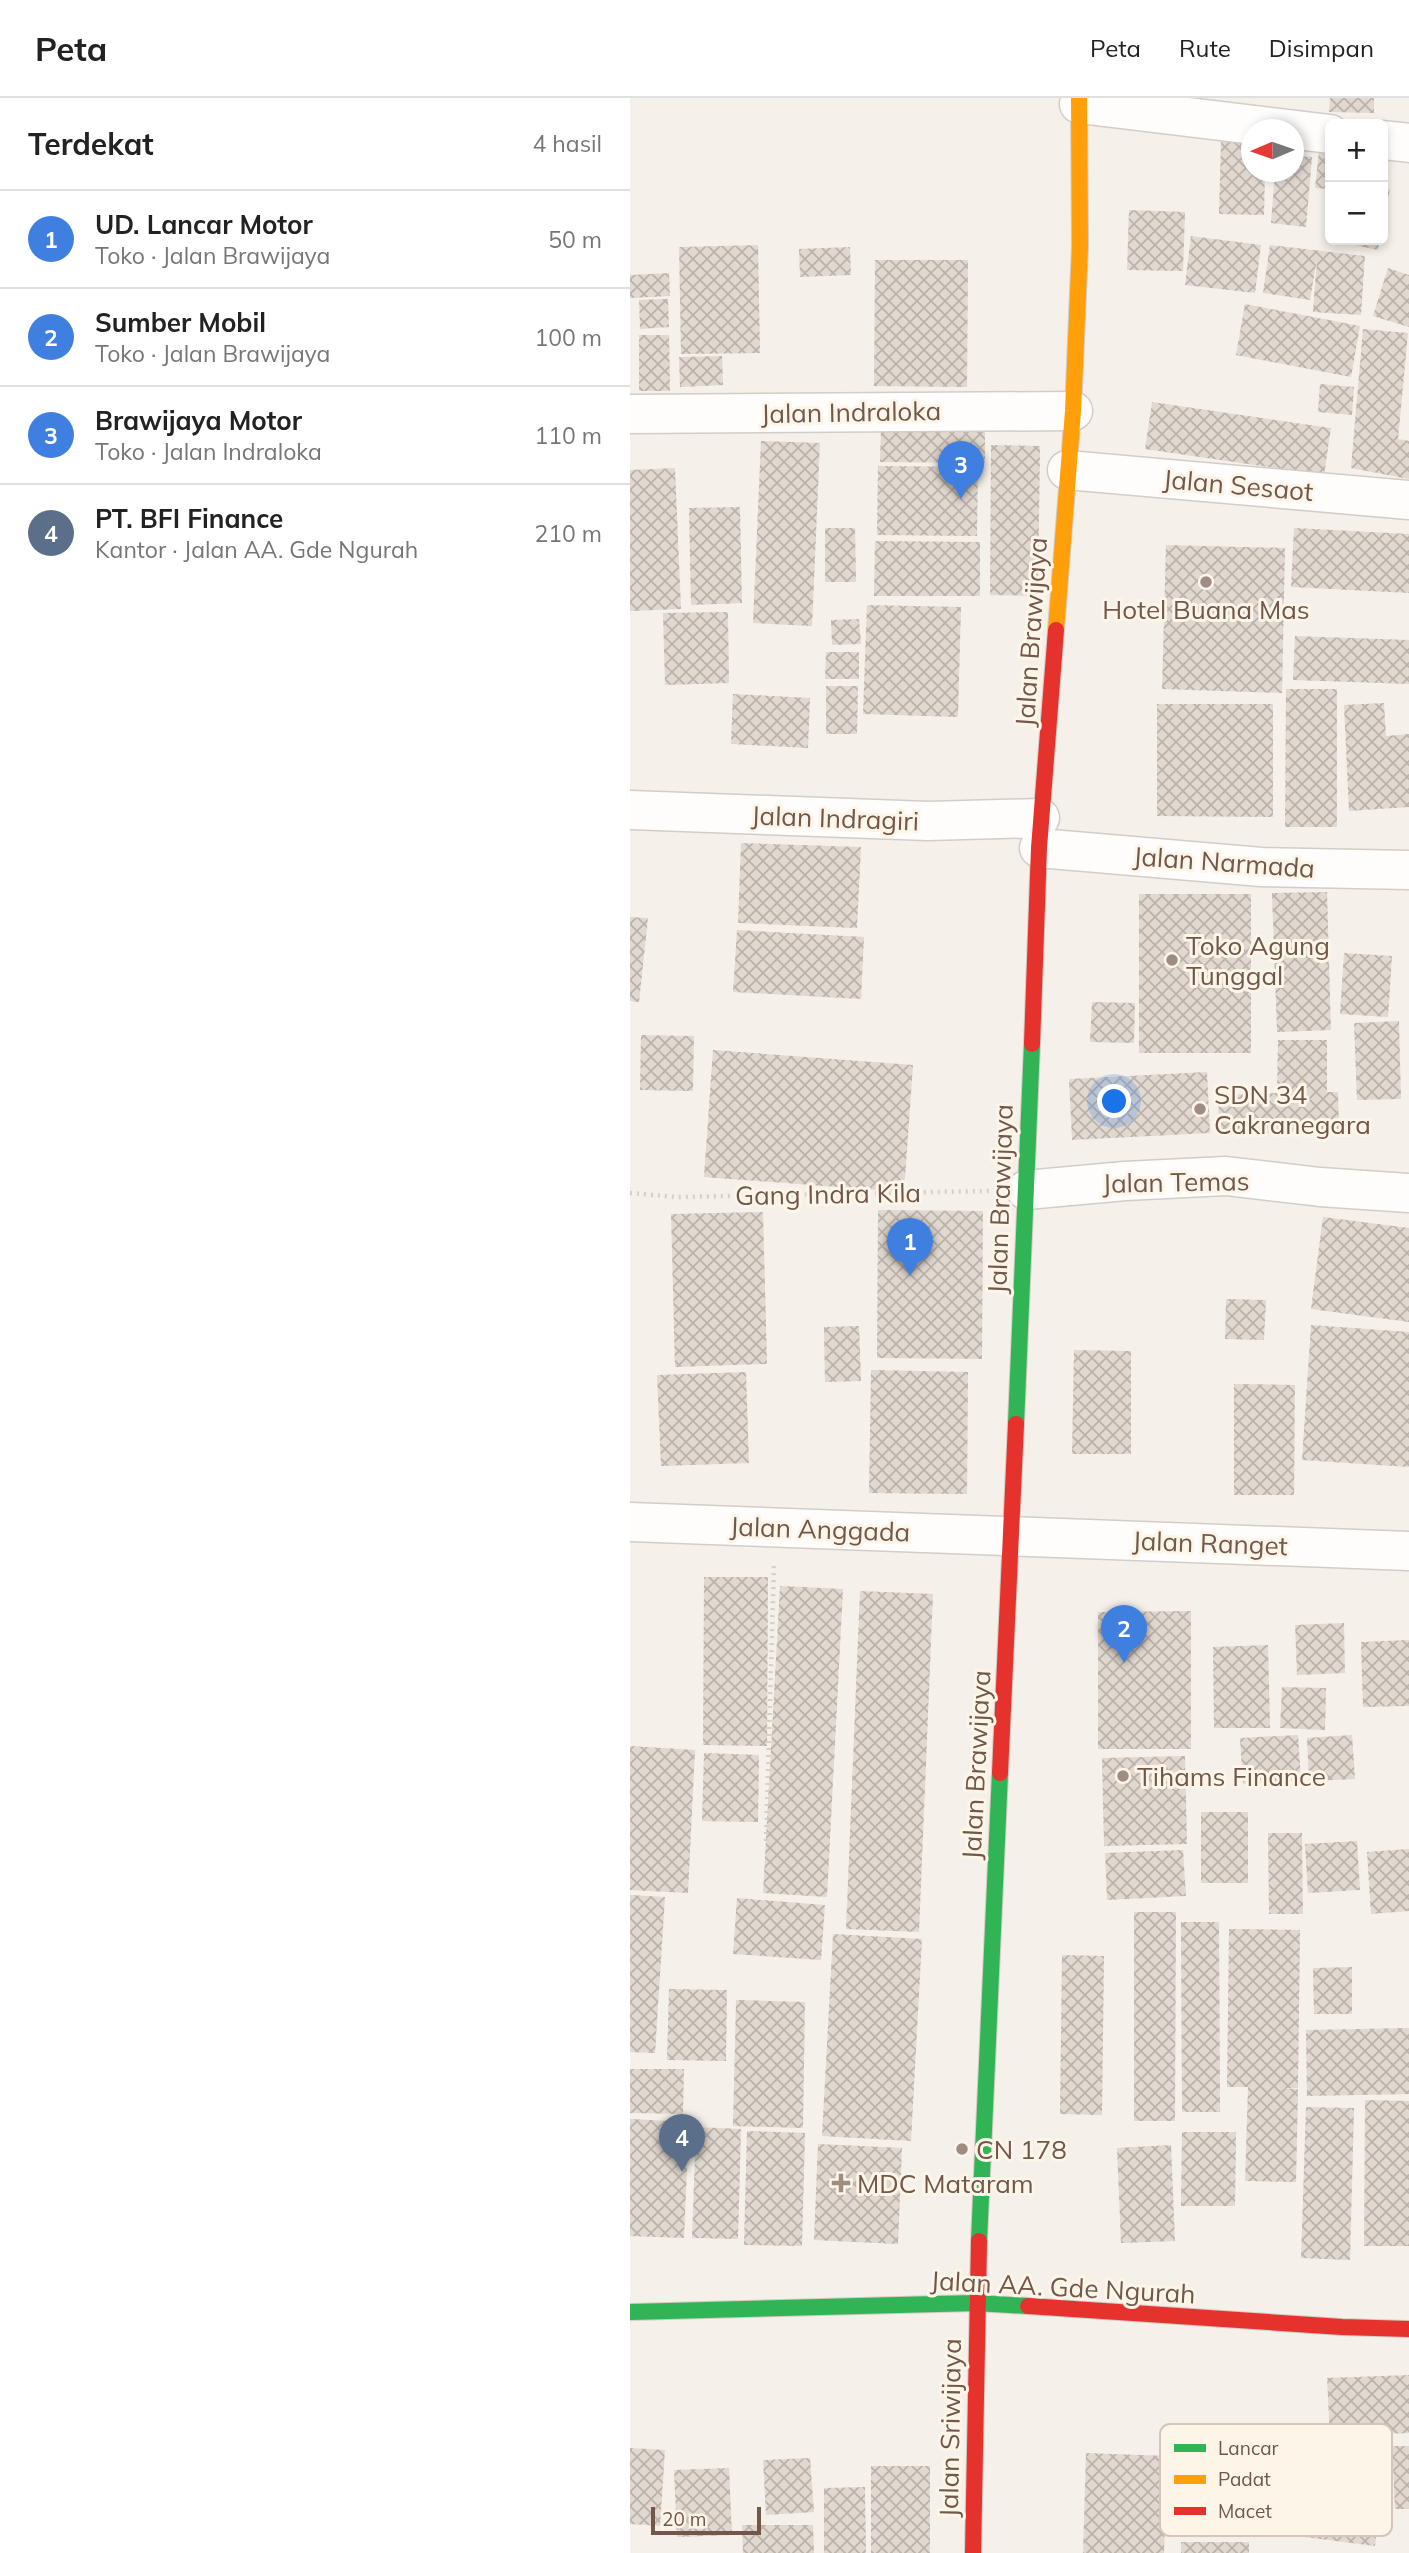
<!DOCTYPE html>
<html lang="id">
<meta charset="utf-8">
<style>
body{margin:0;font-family:Mulish,sans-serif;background:#f6f6f6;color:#222}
.controls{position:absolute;right:21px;top:21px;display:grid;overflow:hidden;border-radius:10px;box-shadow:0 4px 10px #0003}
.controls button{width:63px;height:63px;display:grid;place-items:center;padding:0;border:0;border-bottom:2px solid #e0e0e0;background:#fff;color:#222;font:35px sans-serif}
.compass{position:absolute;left:611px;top:21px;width:63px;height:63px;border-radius:50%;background:#fff;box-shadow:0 4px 10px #0003;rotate:268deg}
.scale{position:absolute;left:21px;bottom:18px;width:110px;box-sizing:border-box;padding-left:7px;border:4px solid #71584b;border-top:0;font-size:19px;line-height:24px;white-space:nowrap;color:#71584b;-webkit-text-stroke:5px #fef5e9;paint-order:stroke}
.you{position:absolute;left:485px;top:1004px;width:24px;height:24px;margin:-18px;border:5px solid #fff;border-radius:50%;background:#1a73e8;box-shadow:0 0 0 10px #1a73e833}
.badge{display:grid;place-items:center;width:46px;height:46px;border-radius:50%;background:#db2777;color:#fff;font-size:23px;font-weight:700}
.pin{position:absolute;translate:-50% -58px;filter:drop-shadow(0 2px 4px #0008)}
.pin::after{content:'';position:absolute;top:37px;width:24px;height:21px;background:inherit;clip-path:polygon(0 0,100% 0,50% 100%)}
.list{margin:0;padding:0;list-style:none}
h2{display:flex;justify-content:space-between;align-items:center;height:91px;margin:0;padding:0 28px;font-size:30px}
h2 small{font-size:23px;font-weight:400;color:#767676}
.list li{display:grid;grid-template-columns:46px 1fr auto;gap:21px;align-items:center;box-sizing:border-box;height:98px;padding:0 28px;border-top:2px solid #e0e0e0}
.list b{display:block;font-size:26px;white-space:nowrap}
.list p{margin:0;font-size:23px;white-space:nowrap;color:#767676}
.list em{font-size:23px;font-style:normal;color:#767676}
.map{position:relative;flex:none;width:779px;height:2455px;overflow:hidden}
header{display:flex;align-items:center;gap:42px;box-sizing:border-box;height:98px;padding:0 35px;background:#fff;border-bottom:2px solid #e0e0e0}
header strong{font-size:33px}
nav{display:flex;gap:38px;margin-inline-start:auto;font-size:24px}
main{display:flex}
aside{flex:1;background:#fff}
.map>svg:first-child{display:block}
</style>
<header>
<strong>Peta</strong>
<nav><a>Peta</a><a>Rute</a><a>Disimpan</a></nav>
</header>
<main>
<aside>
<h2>Terdekat<small>4 hasil</small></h2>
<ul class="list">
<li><span class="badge" style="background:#3f7fe0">1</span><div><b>UD. Lancar Motor</b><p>Toko · Jalan Brawijaya</p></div><em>50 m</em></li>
<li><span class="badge" style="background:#3f7fe0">2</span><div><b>Sumber Mobil</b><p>Toko · Jalan Brawijaya</p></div><em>100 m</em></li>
<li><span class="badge" style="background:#3f7fe0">3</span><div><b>Brawijaya Motor</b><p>Toko · Jalan Indraloka</p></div><em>110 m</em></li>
<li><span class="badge" style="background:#5c6f8a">4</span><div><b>PT. BFI Finance</b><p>Kantor · Jalan AA. Gde Ngurah</p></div><em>210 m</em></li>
</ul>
</aside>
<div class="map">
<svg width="779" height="2455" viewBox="0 0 779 2455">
<defs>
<pattern id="building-cross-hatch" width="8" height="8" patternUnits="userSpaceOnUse" patternTransform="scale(1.75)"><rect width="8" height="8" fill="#e1d8d0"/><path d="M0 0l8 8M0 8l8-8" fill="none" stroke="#bbb2ab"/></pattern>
</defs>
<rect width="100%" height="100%" fill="#f5f0e9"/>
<path fill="url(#building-cross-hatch)" d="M700,0H744V15L699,14Z
M591,42L622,43V74H635L634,117L589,116Z
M690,43L700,45V91L685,90Z
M664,58L682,59L676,129L641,125L645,74H664Z
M753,90L760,91L754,121H753Z
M499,112L555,114L553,173L497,172Z
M561,138L631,147L625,195L555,187Z
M711,142H750L748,152L710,144Z
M128,147L130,255L51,256L49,149Z
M640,147L735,158L731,217L683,214L687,160L680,202L633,195Z
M220,149L221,177L170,179L169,151Z
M245,162H338L337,289L244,288Z
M758,170L779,177V229L743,218Z
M39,175L40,198L0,200V177Z
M38,201L39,229L10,231L9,202Z
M615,206L730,228L721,279L606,257Z
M733,231L778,235L768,341L779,343V381L721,370Z
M9,237H39L40,293H9Z
M92,258L93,287L50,289L49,259Z
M690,286L724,289L722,317L688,314Z
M522,304L701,330L694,377L515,351Z
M251,333L355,334V365L250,364Z
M131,343L190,345L182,528L123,525Z
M361,347L410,348L408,498L360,497Z
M248,368L348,369L347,438L247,437Z
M45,370L51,511L0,513V372Z
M110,409L112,505L61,507L59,410Z
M195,430H225L226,484H195Z
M664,430L779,436V495L661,489Z
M245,443L350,444V498H244Z
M536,447L655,450L652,595L532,591Z
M237,507L331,509L328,619L233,616Z
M98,514L99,585L35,587L33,515Z
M229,521L231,546L202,547L201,522Z
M665,538L779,542V586L663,582Z
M196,554H229V581H195Z
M196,588H228L227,636H196Z
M656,591H707V729H655Z
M103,596L180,600L178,650L101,646Z
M754,605L756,638L779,636V709L719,713L714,607Z
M527,606H643V719L527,718Z
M111,745L231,749L227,830L108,825Z
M697,794L701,932L647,934L642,795Z
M509,796H621V955H509Z
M0,819L18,820L9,904L0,903Z
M107,832L234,839L231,901L103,894Z
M714,855L762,858L758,919L710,916Z
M462,904L505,905L504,945L460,944Z
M769,923L771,1001L727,1002L724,925Z
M11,937L64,938L63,993L10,992Z
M648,942H697V994H708L709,1033L589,1037L588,997L647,995Z
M83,952L283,967L274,1094L74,1079Z
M577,974L580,1035L442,1042L439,981Z
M248,1112L353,1113L352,1261L247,1260Z
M133,1114L137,1266L45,1269L41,1116Z
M693,1119L779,1130V1224L681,1211Z
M596,1201L636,1202L634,1242L595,1241Z
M681,1227L779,1234V1369L672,1362Z
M229,1228L231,1283L195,1284L194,1229Z
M444,1252L501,1253V1356H442Z
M241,1272L338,1274L337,1396L239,1395Z
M116,1274L119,1365L31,1368L27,1277Z
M604,1286L665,1287L664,1397H604Z
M74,1479H138L137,1648L73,1647Z
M150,1488L213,1491L197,1799L133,1795Z
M230,1493L303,1496L289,1834L216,1831Z
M561,1513V1651H468V1514Z
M714,1525L715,1575L667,1577L665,1527Z
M779,1542V1608L733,1609L731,1544Z
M638,1547L640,1630H584L583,1549Z
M652,1589L696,1590L695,1632L650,1630Z
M668,1637L671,1682L613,1686L610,1640Z
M722,1637L725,1681L679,1683L677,1640Z
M0,1648L65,1652L58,1795L0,1792Z
M74,1655L129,1657L128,1724L72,1723Z
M555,1658L557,1746L474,1748L472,1660Z
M571,1714H618V1785H571Z
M638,1735H672L673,1816H639Z
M727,1743L730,1792L678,1795L675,1746Z
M779,1751V1813L741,1816L737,1754Z
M553,1752L556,1798L477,1802L475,1755Z
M0,1797L35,1799L25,1955L0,1954Z
M107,1800L195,1807L191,1862L103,1856Z
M504,1814H546L545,2023H504Z
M551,1824H589L590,2014H552Z
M599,1831L670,1832L668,1990H651L668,1991L666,2084L615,2083L618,1989H597Z
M203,1836L292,1841L281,2043L192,2038Z
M432,1857L474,1858L472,2017L430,2016Z
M722,1869V1916H684L683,1870Z
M39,1891L97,1892L96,1963L37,1962Z
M106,1902L175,1904L173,2030L103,2028Z
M779,1930V1996L677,1998L676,1932Z
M0,1971H54L53,2016L0,2015Z
M735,2002L779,2003V2148H734Z
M676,2009L724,2010L720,2162L671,2160Z
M0,2021L59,2024L54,2140L0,2138Z
M66,2029L111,2031L108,2141L62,2140Z
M117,2033L175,2035L172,2148L114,2147Z
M552,2034H606L605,2108H551Z
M188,2046L272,2050L268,2146L184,2142Z
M541,2047L545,2143L491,2145L487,2050Z
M779,2277V2335L700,2338L697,2280Z
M677,2347L755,2356L745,2448L667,2438Z
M762,2348H779V2411H765Z
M0,2350L35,2352L30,2428L0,2426Z
M456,2355L537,2358L534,2455H453Z
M180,2360L184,2414L136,2417L133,2362Z
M241,2368H300V2455H241Z
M99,2370L102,2437L47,2439L44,2372Z
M235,2389L236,2455H194V2390Z
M112,2427H183L184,2455H113Z
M551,2444H619V2455H551Z"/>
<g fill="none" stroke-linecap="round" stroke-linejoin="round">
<defs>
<path id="street" d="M449,6L700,36
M753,42L779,45
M0,316L443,313
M437,372L779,402
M0,712L298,723L410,720
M409,750L631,769L779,772
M396,1092L495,1083L596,1078L690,1089L779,1095
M0,1424L779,1453"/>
<path id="fast" d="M386,1326L402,946
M349,2143L370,1675
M0,2214L346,2205L398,2208"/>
<path id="slow" d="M426,532L443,313L450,148L449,0"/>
<path id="jam" d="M402,946L409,750L426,532
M370,1675L386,1326
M398,2208L712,2229L779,2231
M343,2455L349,2143"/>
</defs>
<use href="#street" stroke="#d4cdc7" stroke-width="41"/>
<use href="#fast" stroke="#d4cbc5" stroke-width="18"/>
<use href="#slow" stroke="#d4cbc5" stroke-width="18"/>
<use href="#jam" stroke="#d4cbc5" stroke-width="18"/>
<path stroke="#d6cfca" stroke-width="4.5" stroke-dasharray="2 5" stroke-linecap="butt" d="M0,1095L47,1099L359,1093
M136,1743L144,1466"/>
<use href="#street" stroke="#fefdfc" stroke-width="38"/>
<use href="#fast" stroke="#30b455" stroke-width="16"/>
<use href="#slow" stroke="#ff9f0a" stroke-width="16"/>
<use href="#jam" stroke="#e5322d" stroke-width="16"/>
</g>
<g fill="#9f8d82" stroke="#fef5e9" stroke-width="2.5">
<circle cx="576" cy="484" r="7"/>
<circle cx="542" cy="862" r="7"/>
<circle cx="570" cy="1011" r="7"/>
<circle cx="493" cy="1678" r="7"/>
<circle cx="332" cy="2051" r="7"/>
<path d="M207.5 2074.5h7v7h7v7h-7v7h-7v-7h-7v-7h7z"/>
</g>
<g text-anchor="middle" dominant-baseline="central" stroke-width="6" stroke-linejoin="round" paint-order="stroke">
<g font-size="26" fill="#71584b" stroke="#fef5e9">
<text transform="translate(221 314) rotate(-1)">Jalan Indraloka</text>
<text transform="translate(608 387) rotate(5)">Jalan Sesaot</text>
<text transform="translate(401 534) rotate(-86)">Jalan Brawijaya</text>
<text transform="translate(205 720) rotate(2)">Jalan Indragiri</text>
<text transform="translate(594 764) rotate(4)">Jalan Narmada</text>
<text transform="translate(546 1084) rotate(-1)">Jalan Temas</text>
<text transform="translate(198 1096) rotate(-1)">Gang Indra Kila</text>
<text transform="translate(370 1101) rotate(-88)">Jalan Brawijaya</text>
<text transform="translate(190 1431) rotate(2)">Jalan Anggada</text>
<text transform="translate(580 1445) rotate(2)">Jalan Ranget</text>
<text transform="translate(346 1667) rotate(-87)">Jalan Brawijaya</text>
<text transform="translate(433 2189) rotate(3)">Jalan AA. Gde Ngurah</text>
<text transform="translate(320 2330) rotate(-89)">Jalan Sriwijaya</text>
</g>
<g font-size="26" fill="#71584b" stroke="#fef5e9" text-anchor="start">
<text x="576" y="511" text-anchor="middle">Hotel Buana Mas</text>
<text x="556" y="847">Toko Agung<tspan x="556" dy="30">Tunggal</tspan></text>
<text x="584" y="996">SDN 34<tspan x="584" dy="30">Cakranegara</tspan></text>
<text x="507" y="1678">Tihams Finance</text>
<text x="346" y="2051">CN 178</text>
<text x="227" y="2085">MDC Mataram</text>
</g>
</g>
<rect x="530" y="2326" width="232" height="112" rx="10" fill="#fef5e9" stroke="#d4c6ba" stroke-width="2"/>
<rect x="544" y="2346" width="32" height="8" fill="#30b455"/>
<rect x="544" y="2377" width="32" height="9" fill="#ff9f0a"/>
<rect x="544" y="2409" width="32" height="8" fill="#e5322d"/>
<g font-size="19" fill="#71584b">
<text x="588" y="2357">Lancar</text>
<text x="588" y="2388">Padat</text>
<text x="588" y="2420">Macet</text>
</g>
</svg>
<div class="controls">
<button>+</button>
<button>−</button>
</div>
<svg class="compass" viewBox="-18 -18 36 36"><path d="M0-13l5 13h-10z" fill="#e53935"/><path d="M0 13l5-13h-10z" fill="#767676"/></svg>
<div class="scale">20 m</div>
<div class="you"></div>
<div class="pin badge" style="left:280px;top:1178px;background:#3f7fe0">1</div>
<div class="pin badge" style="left:494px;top:1565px;background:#3f7fe0">2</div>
<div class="pin badge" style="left:331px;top:401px;background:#3f7fe0">3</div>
<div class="pin badge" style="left:52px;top:2074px;background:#5c6f8a">4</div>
</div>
</main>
